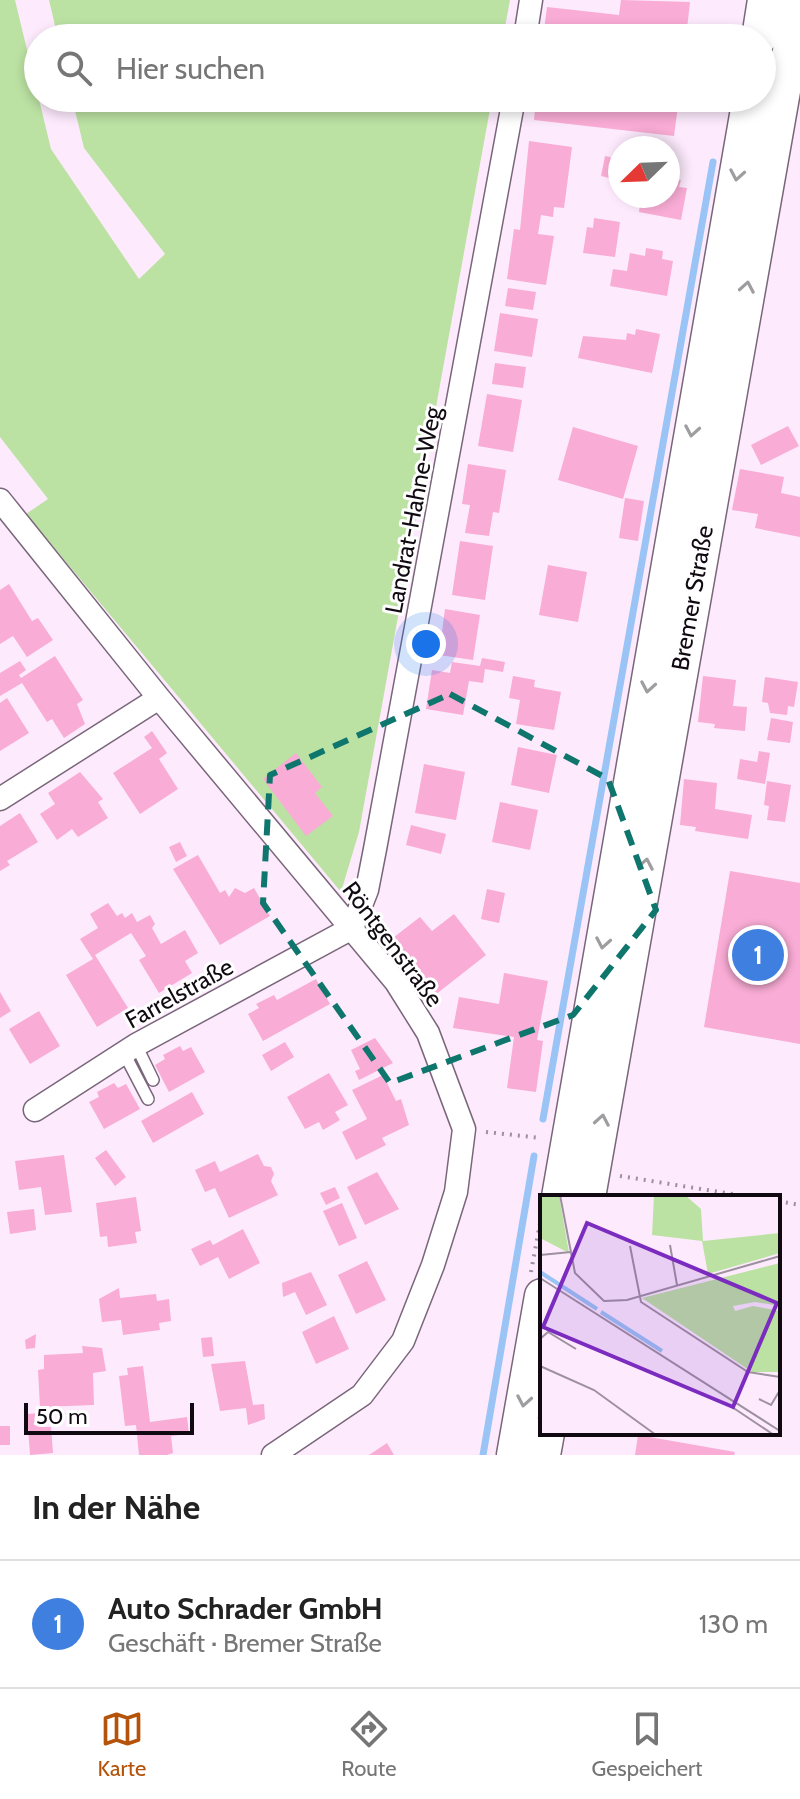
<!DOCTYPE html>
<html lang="de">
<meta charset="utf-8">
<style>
body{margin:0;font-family:Cabin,sans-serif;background:#f2f2f2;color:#222}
.compass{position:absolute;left:608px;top:136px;width:72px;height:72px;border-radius:50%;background:#fff;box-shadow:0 4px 12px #0003;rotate:247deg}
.scale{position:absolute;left:24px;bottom:20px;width:170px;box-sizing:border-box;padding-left:8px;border:4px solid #100911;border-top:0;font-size:22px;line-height:28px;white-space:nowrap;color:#100911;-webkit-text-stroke:6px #fefefe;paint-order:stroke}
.you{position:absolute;left:426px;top:644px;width:28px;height:28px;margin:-20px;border:6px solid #fff;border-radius:50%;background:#1a73e8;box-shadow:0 0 0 12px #1a73e833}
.badge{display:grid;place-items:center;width:52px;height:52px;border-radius:50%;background:#b45309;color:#fff;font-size:26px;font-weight:700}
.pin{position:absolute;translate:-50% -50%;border:4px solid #fff;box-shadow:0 2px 8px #0006}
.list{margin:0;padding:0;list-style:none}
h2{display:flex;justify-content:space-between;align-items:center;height:104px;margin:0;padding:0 32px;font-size:34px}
h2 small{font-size:26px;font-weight:400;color:#767676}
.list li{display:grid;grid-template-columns:52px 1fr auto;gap:24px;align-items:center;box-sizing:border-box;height:128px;padding:0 32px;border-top:2px solid #e0e0e0}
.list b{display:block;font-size:30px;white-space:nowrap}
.list p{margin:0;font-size:26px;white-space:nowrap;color:#767676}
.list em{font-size:26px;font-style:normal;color:#767676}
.icon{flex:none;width:44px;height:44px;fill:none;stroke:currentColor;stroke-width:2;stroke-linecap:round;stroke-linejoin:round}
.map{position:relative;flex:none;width:800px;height:1455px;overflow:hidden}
.search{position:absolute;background:#fff;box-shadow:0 4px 12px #0003;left:24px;right:24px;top:24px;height:88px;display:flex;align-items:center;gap:20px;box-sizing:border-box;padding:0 28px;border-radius:44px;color:#767676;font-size:30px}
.sheet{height:232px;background:#fff}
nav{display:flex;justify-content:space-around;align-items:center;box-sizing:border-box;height:112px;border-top:2px solid #e0e0e0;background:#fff;font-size:22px;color:#767676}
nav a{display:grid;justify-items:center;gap:4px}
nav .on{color:#b45309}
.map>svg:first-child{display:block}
</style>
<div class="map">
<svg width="800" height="1455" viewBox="0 0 800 1455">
<rect width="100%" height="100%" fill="#fdebfd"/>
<path fill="#bce2a3" d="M0,0H15L51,149L139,279L165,254L84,148L72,98H492L359,832L341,892L26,514L48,499L0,437Z
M49,0H510L503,38H58Z"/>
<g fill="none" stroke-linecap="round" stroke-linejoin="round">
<path stroke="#9ac4f5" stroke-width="7" d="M543,1119L713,162
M483,1455L534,1156"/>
</g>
<path fill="#f9acd5" d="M621,0L690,2L686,38H543L547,7L619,15Z
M536,98H679L674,136L534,120Z
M529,141L572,147L564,208L554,207L553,217L541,215L538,234L554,236L546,285L507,279L514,229L520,230Z
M605,156L618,159L614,179L601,176Z
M668,177L681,180L679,187L687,188L681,220L639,212L641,196H668Z
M594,218L620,222L615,257L583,253L587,227L593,228Z
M646,248L663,251L662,259L673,261L667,296L610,286L613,269L627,271L630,253L645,256Z
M508,288L536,292L533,310L505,306Z
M500,313L538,319L532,357L494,351Z
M636,329L660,334L652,373L578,358L583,336L626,340L627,333L635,335Z
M495,363L526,367L523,388L492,384Z
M487,394L522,400L513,452L478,446Z
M788,426L799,446L761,465L751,445Z
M573,427L638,446L623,499L558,480Z
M468,464L506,470L499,513L493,512L489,536L465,533L470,505L462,504Z
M740,469L784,477L781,493L800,497V537L755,528L758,514L732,510Z
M625,498L644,501L638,541L619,538Z
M460,541L493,546L485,600L452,595Z
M548,565L587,572L578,622L539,615Z
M9,584L32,621L38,618L53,640L27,657L13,636L0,644V590Z
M445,609L480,615L473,660L439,655Z
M55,656L83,700L77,704L85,724L64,738L52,719L47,722L22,683L0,696V673L20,661L26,670L19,675L21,678Z
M482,658L505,662L503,672L485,669L483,683L469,681L463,715L426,709L432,670L450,673L452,662L480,666Z
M513,676L535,680L534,687L561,692L554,730L516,724L520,700L509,698Z
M703,676L736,680L733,706L747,707L745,731L714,728L715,724L698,722Z
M765,677L798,682L794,707L788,706L787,715L770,713L768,703L762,702Z
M7,698L29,733L0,751V703Z
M771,718L793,722L790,743L767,740Z
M152,731L167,753L159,759L178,789L140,814L113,773L152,748L144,737Z
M518,747L557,755L549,793L511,785Z
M759,751L770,753L765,784L737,779L740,759L757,762Z
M296,753L322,787L315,793L333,816L306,836L263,779Z
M424,764L465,772L456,820L415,813Z
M80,772L103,799L98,802L108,818L78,837L72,829L57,840L40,814L55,804L48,793Z
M684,779L717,783L715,809L752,815L748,839L695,831L696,827L680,825Z
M767,781L791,785L785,822L767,820L769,806L764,805Z
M500,802L538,810L530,850L492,842Z
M20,813L38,842L7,861L10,865L0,871V826Z
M411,825L446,834L441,854L406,845Z
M180,842L187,856L176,862L169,847Z
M198,855L220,893L225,890L229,897L235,888L245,893L254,888L270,916L220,945L173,869Z
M730,871L800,883V1044L704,1027Z
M487,889L505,893L499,923L481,919Z
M108,903L117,916L122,913L125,918L132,913L137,922L150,915L155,924L152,928L161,944L185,930L198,953L185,961L192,973L159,993L139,960L146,956L131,933L95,955L128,1008L97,1027L66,975L93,959L80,939L98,928L90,914Z
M454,914L486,955L430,999L389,941L420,917L432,931Z
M504,973L548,981L537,1040L543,1041L536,1092L507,1088L514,1037L453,1028L459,997L499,1004Z
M316,979L330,1004L263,1041L248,1014L259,1008L256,1004L274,995L277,1000Z
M0,992L11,1011L0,1018Z
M39,1011L60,1046L30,1064L9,1029Z
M375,1038L393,1063L359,1080L355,1071L360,1069L351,1050Z
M285,1042L294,1057L271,1071L262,1055Z
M180,1046L183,1051L191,1047L205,1072L169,1092L155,1065L165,1059L163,1055Z
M329,1073L348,1105L335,1112L340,1120L323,1130L319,1122L305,1129L287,1097Z
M383,1075L396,1101L401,1099L409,1125L382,1138L386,1145L356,1160L342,1132L367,1119L352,1090Z
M114,1083L118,1088L126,1084L140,1109L104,1129L89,1102L99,1097L97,1092Z
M192,1092L204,1114L153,1143L141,1121Z
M106,1150L126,1177L115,1186L95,1158Z
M258,1154L264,1166L271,1167L274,1174L271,1181L278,1195L229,1218L215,1188L205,1192L195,1170L215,1161L220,1172Z
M64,1155L72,1212L45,1215L41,1187L19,1190L15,1161Z
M377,1172L399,1209L365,1225L347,1187Z
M335,1187L340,1198L326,1205L320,1193Z
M136,1197L141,1231L135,1232L137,1243L108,1247L107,1236L100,1237L96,1203Z
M342,1203L357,1238L339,1246L323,1211Z
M34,1209L36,1230L10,1234L7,1212Z
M243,1229L260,1263L229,1279L218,1257L200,1266L191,1249L210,1240L213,1245Z
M367,1261L386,1300L356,1314L338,1275Z
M311,1272L327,1305L306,1315L295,1292L283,1297L282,1283Z
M119,1288L120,1298L156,1294L157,1301L169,1299L171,1321L159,1323L160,1330L123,1335L121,1320L102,1322L99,1299Z
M334,1316L349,1349L316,1364L302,1332Z
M36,1334L35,1348L26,1349L25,1340Z
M212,1337L214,1356L203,1357L201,1338Z
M82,1346L102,1348L106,1371L93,1373L94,1405L40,1407L38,1370L44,1369V1355L83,1353Z
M245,1361L253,1405L264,1404L265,1419L248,1425L246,1408L220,1411L211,1364Z
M143,1366L150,1422L187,1417L189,1434L171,1436L173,1453L167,1455H139L136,1425L125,1426L119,1376L128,1375L127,1368Z
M40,1413L41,1427H51L53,1453L30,1455L27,1414Z
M0,1426H10V1445H0Z
M638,1435L735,1452L734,1455H635Z
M387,1443L394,1455H369Z"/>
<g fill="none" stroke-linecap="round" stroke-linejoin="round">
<defs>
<path id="lane" d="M136,1045L153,1080
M124,1053L148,1099"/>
<path id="street" d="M525,38L531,0
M0,500L159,698L396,982L428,1033L464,1129L456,1192L433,1265L403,1341L362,1395L273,1455
M0,799L159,698
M35,1110L136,1045L352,928L367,890L375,849L514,98"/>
<path id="primary" d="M759,38L765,0
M559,1197L750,98
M588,1197L799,0
M514,1455L542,1296
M543,1455L547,1433"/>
</defs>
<use href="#lane" stroke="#79667a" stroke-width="14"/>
<use href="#street" stroke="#79667a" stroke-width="25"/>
<use href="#primary" stroke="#79667a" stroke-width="37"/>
<path stroke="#9d909e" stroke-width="4" stroke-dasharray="2 6" stroke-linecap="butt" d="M486,1132L541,1138
M620,1176L751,1197
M778,1201L800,1205
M531,1272L541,1218"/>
<use href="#lane" stroke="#fff" stroke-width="11"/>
<use href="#street" stroke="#fff" stroke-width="22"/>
<use href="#primary" stroke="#fff" stroke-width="34"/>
</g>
<defs><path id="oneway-chevron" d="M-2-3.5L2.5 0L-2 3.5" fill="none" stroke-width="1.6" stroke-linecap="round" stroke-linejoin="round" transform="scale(2)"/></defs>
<g stroke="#9f9da0">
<use href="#oneway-chevron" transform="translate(737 175) rotate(100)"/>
<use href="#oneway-chevron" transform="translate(747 287) rotate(-80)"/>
<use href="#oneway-chevron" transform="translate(692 431) rotate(100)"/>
<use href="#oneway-chevron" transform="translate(648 687) rotate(100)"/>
<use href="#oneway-chevron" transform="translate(646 864) rotate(-80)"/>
<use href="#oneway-chevron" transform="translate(603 943) rotate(100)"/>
<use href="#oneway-chevron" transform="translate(602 1120) rotate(-80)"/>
<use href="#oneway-chevron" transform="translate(524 1401) rotate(100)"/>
</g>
<path fill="none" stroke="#0f766e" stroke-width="6" stroke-dasharray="16 10" stroke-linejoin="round" d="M450,694L608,779L656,910L573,1015L390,1083L263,903L270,775Z"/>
<g text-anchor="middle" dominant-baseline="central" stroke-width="6" stroke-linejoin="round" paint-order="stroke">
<g font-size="24" fill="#100911" stroke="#fefefe">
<text transform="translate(413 510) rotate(-79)">Landrat-Hahne-Weg</text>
<text transform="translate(692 598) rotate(-80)">Bremer Straße</text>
<text transform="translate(393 944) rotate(53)">Röntgenstraße</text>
<text transform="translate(179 993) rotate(-29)">Farrelstraße</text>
</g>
</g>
<g transform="translate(540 1195)">
<rect width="240" height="240" fill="#fdebfd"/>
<path d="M0,0H19L29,58L0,43ZM114,0H145L161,14L163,46L240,38V58L168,79L162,46L112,40ZM240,68V111L215,107L193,111L195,116L213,111L240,116V177H212L102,103Z" fill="#bce2a3"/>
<path fill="none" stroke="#9ac4f5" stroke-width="4" d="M0,77L57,114M61,117L122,156"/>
<path fill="none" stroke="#9e919f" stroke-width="2" d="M20,0L35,78L64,106L87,105L240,61M130,50L137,90M90,51L101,107L208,177L240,182M0,60L31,57M0,83L240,236M0,144L8,137L36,154M0,171L54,195L116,240M219,204L231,210L240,195M186,208L234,240"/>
<path fill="#7b2cbf" fill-opacity="0.15" stroke="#7b2cbf" stroke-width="4" d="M47,28L237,108L193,212L3,132Z"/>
<rect width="240" height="240" fill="none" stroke="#100911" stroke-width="4"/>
</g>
</svg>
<svg class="compass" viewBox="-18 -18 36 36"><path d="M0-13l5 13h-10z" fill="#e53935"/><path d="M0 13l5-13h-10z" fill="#767676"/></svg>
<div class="scale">50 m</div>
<div class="you"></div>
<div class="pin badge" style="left:758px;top:955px;background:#3f7fe0">1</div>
<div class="search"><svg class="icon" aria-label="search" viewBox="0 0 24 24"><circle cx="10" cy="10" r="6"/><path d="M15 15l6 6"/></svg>Hier suchen</div>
</div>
<section class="sheet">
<h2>In der Nähe<small></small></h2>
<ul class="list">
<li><span class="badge" style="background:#3f7fe0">1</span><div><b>Auto Schrader GmbH</b><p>Geschäft · Bremer Straße</p></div><em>130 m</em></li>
</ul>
</section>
<nav>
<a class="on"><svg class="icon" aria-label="map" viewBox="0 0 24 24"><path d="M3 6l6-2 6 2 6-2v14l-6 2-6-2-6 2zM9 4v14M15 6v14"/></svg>Karte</a>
<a><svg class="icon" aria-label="directions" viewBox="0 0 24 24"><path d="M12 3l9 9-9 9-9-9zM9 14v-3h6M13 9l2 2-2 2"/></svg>Route</a>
<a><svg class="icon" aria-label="saved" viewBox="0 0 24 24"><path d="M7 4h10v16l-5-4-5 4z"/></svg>Gespeichert</a>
</nav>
